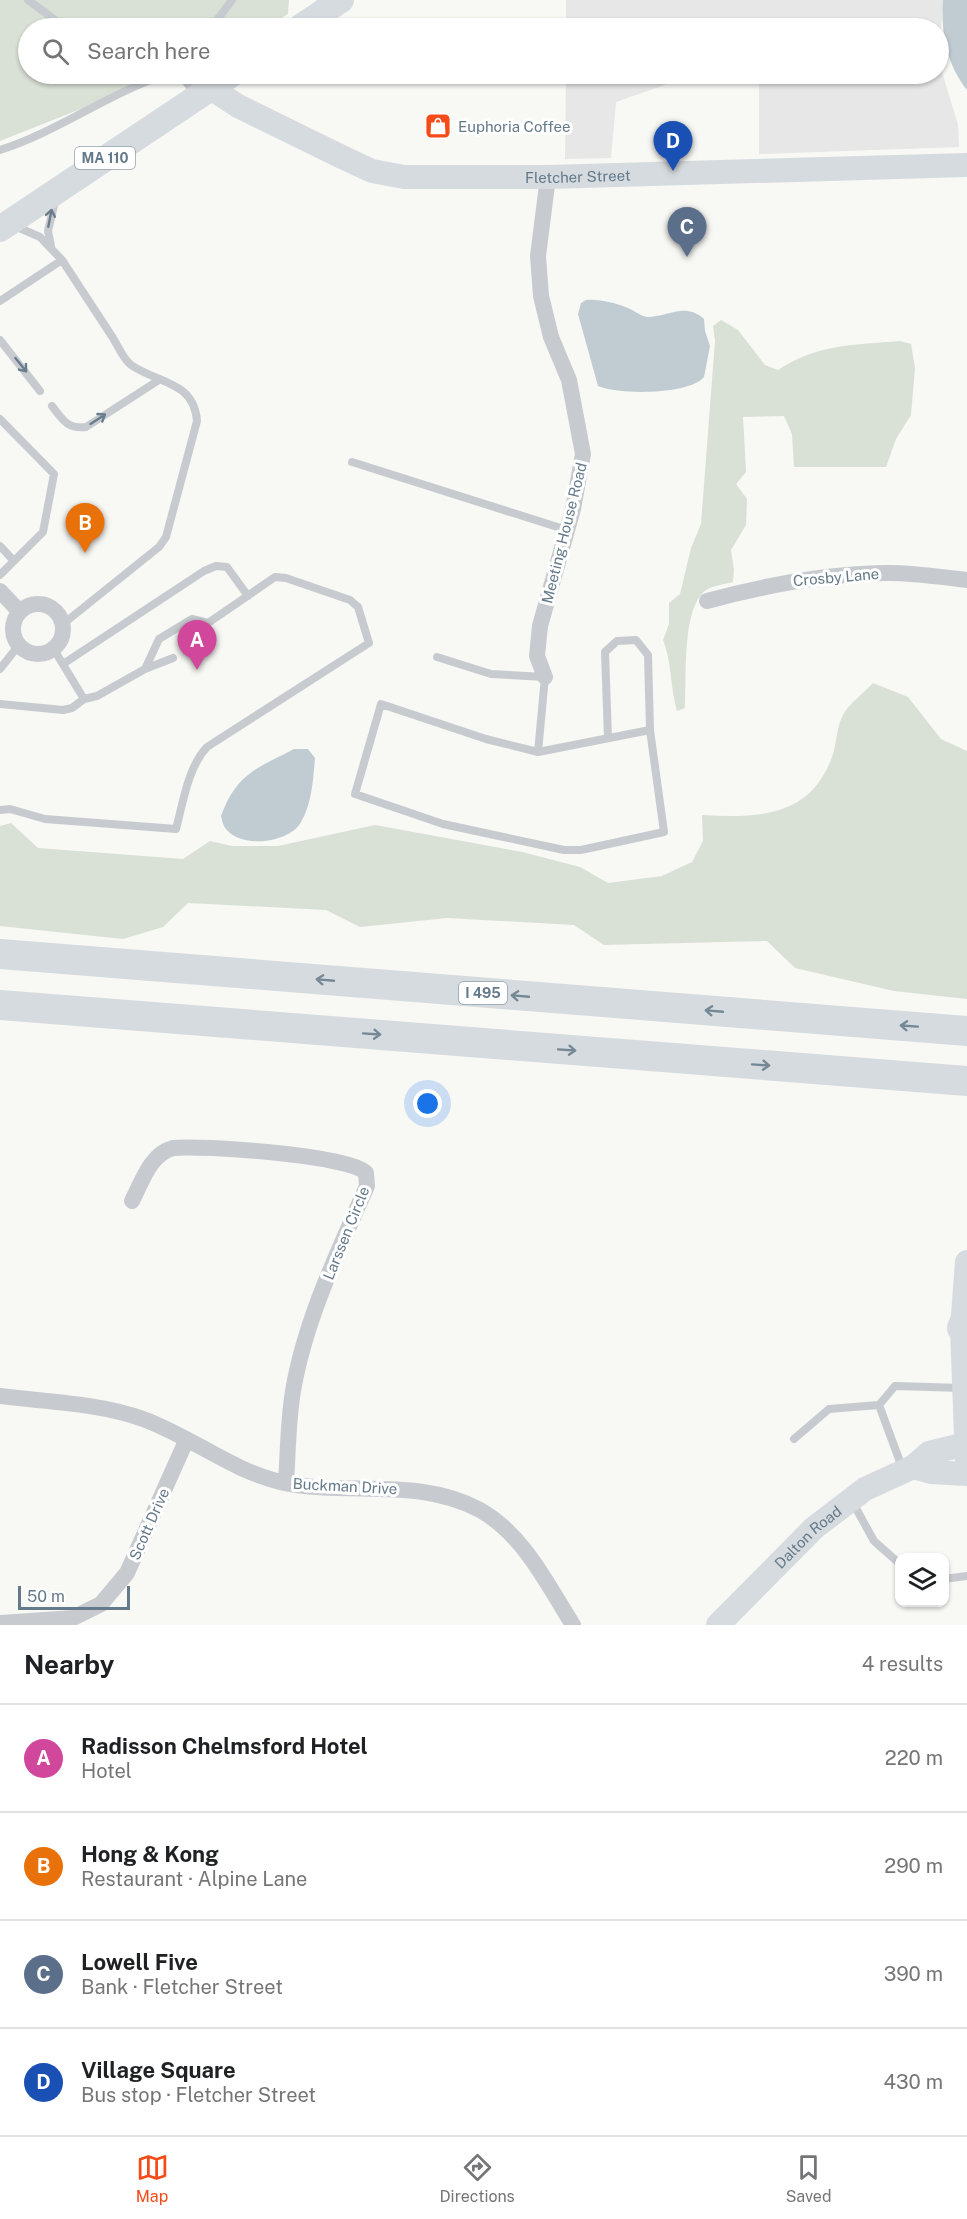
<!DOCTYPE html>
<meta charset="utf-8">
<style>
body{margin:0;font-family:"Public Sans",sans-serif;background:#f2f2f2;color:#202124}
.controls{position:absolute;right:18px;bottom:18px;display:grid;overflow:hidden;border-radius:12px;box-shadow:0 2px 4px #0004}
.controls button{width:54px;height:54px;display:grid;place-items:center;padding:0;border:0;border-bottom:2px solid #e0e0e0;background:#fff;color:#202124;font:30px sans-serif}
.scale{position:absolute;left:18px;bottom:15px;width:112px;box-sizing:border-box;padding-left:6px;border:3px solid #647989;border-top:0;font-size:16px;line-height:21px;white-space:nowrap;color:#647989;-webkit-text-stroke:4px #fff;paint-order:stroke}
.you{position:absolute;left:428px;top:1104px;width:21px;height:21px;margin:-15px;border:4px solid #fff;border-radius:50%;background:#1a73e8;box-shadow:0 0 0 9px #1a73e833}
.badge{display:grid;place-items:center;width:39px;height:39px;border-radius:50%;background:#f44b18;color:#fff;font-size:20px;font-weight:700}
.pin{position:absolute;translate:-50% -50px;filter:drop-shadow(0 2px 3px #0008)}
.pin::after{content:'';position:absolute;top:32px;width:21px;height:18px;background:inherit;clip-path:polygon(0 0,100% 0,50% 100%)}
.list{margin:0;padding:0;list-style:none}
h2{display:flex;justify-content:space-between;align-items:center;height:78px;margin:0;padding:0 24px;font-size:26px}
h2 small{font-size:20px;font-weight:400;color:#757577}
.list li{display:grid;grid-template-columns:39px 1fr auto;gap:18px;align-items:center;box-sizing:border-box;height:108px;padding:0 24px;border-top:2px solid #e0e0e0}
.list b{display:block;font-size:22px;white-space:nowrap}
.list p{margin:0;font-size:20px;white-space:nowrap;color:#757577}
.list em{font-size:20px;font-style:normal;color:#757577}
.icon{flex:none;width:33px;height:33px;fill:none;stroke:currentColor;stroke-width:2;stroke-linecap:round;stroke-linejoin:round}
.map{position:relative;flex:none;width:967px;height:1625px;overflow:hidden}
.search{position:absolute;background:#fff;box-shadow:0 2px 4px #0004;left:18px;right:18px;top:18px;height:66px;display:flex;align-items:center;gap:15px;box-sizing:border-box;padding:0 21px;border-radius:33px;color:#757577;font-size:22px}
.sheet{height:510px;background:#fff}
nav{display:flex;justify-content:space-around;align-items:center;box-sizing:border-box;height:84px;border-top:2px solid #e0e0e0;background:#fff;font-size:16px;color:#757577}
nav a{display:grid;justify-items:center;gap:3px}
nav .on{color:#f44b18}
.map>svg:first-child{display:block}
</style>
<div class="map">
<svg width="967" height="1625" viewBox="0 0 967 1625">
<rect width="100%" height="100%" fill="#f8f8f5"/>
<path fill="#e6e7e6" d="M566,0H944L939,46L938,28H566Z
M939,62L958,125L959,147L759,154V74H938Z
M566,74H696L616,102L611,158L565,159Z"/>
<path fill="#d9e0d5" d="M0,0H289L288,14L265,28H28V74H169L0,141Z
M721,320L738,330L765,365L778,370C817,344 854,345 900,341L911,344L915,368L911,415L896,439L886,467H794L792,434L784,416L743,417L746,472L736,484L747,499L746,525L731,550L734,570L733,582C725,584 712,586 706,590C681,608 687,680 685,708L677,711C670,687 672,662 663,640L669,624V603L680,594L691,548L701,524L715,341L713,326Z
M873,683L908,697L941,739L967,751V999L894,991L795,968L767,941L604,945L574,925L447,918L360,927L326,910L188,903L163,927L123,939L0,926V826L11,823L38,848L183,859L210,841L232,846H278L375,825L522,852L580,867L608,883L662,876L692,862L703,841L702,815C757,818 810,818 832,757C837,744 836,729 842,717C847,705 864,693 873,683Z"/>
<path fill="#c0ccd1" d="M943,0H967V90C946,62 941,35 943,0Z
M586,300C601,299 615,303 628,308C635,311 643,318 650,317C671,315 686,303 704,319L705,331L710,346L704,377C689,395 618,395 598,386L578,314L581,303Z
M294,749H308L315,758C313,780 312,803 301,822C290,843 241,849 226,829C223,826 222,820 221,816C237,773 256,769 294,749Z"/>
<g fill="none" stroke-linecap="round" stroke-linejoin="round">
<path stroke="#c7cbcf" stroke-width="8" d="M28,0L66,28
M211,28L232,0
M130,74L148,80
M180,74L196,95
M0,150C59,131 109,93 167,74
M15,226L40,237L62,260
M51,246L48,231L55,201
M0,301L62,260C79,286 96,312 113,338C118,346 123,359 131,365C159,384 194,381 197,421L166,537L159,547L63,624
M0,340L40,391
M52,406C63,420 67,429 86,427L159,380
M0,419L54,474L43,532L0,575
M352,462L567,530
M0,546L14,561
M194,643L208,623
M53,648L84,699
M437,657L491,674L545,677L538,752
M63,664L204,571L216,566L227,567L248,596
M0,669L19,645
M0,704L63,710L72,708L84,699L97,696L145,669L173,658
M608,738L605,652L617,641L636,640L648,655L650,730L664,832L581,850H564L443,824L355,794L381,704L486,739L538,752L650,730
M0,810L10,809L45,819L176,829C183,803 188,767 207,747L369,643L358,607L350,600L286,578L275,577L208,623L192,619L159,639L145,669
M879,1405L895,1386L963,1388
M794,1439L829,1409L879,1405L903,1470
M852,1501L874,1541L900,1564
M944,1579L967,1576"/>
<path stroke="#c7cbcf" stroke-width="16" d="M0,591L19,611
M707,601C766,585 823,574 884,573C911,572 940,577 967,580
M13 629a25 25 0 1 1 50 0a25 25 0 1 1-50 0Z
M545,677L537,656L540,626L573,509L583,454L569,380L551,337L541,296L538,256L548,177
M132,1201C142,1182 150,1154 173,1148C199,1145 352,1155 366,1173L367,1186C338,1252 305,1320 293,1391C288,1421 288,1452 286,1483
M0,1396C47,1402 99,1403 143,1419C190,1436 231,1470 280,1482C347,1497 417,1476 480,1510C524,1535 547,1584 573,1625
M0,1623L73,1618L101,1604L127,1573L186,1441"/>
<g stroke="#d6dbdf" stroke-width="24">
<path id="s1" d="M209,87L238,106L342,157L372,171L404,177H548L967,165"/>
<path d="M967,1262L962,1328L967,1462"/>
<path d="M913,1467L931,1472L967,1474"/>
<path id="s2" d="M718,1625L814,1528L865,1489L913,1467L929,1453L966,1444"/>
</g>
<path stroke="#d6dbdf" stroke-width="26" d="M299,28L341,0
M0,229L232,74"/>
<path stroke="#d6dbdf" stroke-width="30" d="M0,954L967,1031
M0,1005L967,1081
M962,1328L967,1316"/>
</g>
<defs><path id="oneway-shaft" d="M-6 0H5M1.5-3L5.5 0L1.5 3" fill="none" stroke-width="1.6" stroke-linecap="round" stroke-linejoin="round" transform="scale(1.5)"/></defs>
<g stroke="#697d8c">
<use href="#oneway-shaft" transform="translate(50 218) rotate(-79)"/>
<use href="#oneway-shaft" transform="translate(21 365) rotate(51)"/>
<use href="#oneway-shaft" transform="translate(98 419) rotate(-33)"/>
</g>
<g stroke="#758896">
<use href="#oneway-shaft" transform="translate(325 980) rotate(-175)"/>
<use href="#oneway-shaft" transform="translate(520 996) rotate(-175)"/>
<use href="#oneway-shaft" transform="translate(714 1011) rotate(-175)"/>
<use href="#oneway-shaft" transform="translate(909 1026) rotate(-176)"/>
<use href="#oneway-shaft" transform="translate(372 1034) rotate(4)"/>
<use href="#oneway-shaft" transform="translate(567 1050) rotate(4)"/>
<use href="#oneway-shaft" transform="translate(761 1065) rotate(4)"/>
</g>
<defs>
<symbol id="shop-square" viewBox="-11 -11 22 22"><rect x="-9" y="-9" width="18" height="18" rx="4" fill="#f44b18" stroke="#fff"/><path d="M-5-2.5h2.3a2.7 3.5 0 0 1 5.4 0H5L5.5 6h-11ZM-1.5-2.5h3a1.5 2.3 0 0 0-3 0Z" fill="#fff"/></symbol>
</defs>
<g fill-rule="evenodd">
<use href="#shop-square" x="423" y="111" width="30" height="30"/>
</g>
<g text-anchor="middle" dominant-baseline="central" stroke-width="6" stroke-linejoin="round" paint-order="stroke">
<g fill="#fff" stroke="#92a1ac" stroke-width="1.5">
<rect x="75" y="147" width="60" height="22" rx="4.5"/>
<rect x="459" y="982" width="48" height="22" rx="4.5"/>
</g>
<g font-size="14" font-weight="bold" fill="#647989">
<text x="105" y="158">MA 110</text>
<text x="483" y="993">I 495</text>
</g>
<g font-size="15" fill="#647989" stroke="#fff" text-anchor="start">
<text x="458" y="126">Euphoria Coffee</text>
</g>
<g font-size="15" fill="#647989" stroke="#fff">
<text stroke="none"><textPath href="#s1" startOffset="390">Fletcher Street</textPath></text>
<text transform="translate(564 533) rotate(-76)">Meeting House Road</text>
<text transform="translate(836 577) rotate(-5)">Crosby Lane</text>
<text transform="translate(346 1233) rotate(-68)">Larssen Circle</text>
<text transform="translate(345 1486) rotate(3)">Buckman Drive</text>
<text transform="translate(149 1524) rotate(-66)">Scott Drive</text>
<text stroke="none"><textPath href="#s2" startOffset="126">Dalton Road</textPath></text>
</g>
</g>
</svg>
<div class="controls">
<button><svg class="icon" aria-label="layers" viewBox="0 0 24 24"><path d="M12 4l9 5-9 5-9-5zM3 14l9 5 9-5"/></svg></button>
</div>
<div class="scale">50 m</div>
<div class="you"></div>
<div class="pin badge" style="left:197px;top:670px;background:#d1479c">A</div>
<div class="pin badge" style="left:85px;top:553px;background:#e8710a">B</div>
<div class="pin badge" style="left:687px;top:257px;background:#5c6f8a">C</div>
<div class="pin badge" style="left:673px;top:171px;background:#1a4fb4">D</div>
<div class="search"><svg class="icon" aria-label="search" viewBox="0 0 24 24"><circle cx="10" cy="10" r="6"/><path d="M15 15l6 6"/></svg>Search here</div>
</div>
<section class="sheet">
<h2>Nearby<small>4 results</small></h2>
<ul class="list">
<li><span class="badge" style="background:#d1479c">A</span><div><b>Radisson Chelmsford Hotel</b><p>Hotel</p></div><em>220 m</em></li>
<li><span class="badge" style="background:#e8710a">B</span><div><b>Hong &amp; Kong</b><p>Restaurant · Alpine Lane</p></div><em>290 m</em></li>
<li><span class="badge" style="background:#5c6f8a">C</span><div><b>Lowell Five</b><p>Bank · Fletcher Street</p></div><em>390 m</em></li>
<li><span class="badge" style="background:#1a4fb4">D</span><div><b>Village Square</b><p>Bus stop · Fletcher Street</p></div><em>430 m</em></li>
</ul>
</section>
<nav>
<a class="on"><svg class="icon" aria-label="map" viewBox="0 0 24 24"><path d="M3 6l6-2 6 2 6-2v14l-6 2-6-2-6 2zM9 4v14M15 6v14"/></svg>Map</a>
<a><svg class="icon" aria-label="directions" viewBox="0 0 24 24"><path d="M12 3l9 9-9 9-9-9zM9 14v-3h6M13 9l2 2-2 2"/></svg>Directions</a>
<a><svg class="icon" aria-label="saved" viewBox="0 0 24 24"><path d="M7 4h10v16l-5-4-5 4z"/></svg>Saved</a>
</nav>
